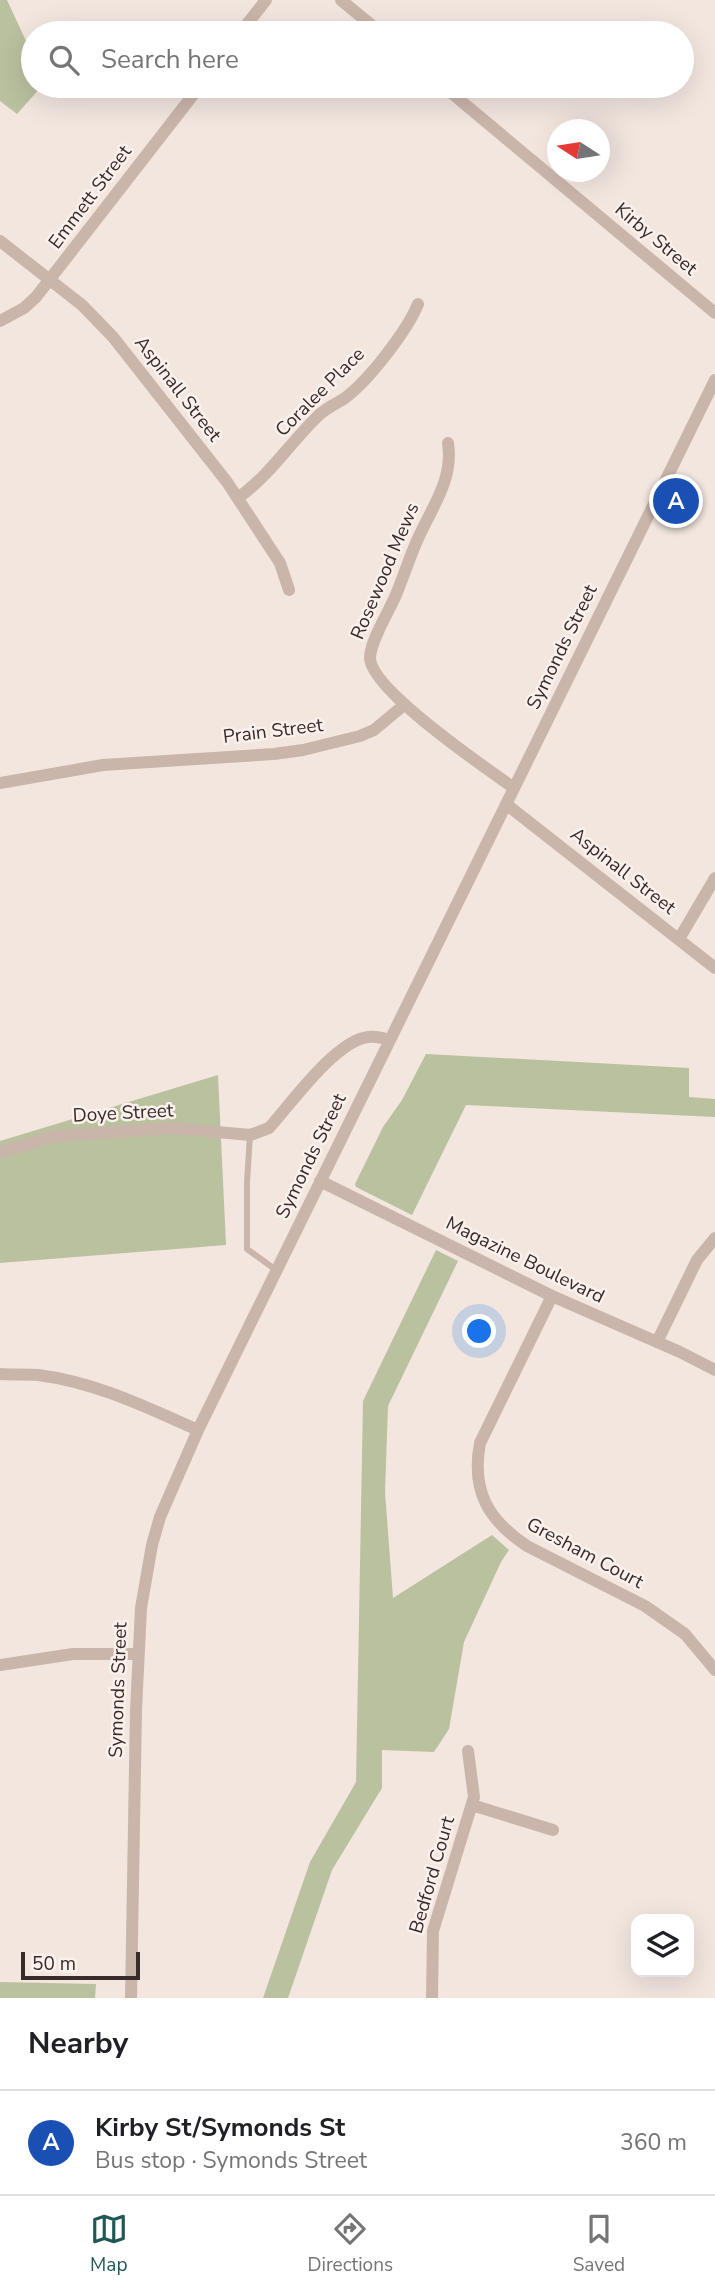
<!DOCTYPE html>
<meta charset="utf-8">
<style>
body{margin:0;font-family:"Nunito Sans",sans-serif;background:#f2f2f2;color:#202124}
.controls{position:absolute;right:21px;bottom:21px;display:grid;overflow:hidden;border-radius:14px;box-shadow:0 7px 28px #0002}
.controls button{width:63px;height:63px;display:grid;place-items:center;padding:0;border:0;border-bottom:2px solid #e0e0e0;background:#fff;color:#202124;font:35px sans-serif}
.compass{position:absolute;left:547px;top:119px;width:63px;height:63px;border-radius:50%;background:#fff;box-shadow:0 7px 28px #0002;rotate:282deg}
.scale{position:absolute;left:21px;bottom:18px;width:119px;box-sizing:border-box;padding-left:7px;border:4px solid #382c2a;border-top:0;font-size:19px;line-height:24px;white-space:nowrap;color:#382c2a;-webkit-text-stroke:5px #faf1ec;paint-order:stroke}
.you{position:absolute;left:480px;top:1332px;width:24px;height:24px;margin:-18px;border:5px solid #fff;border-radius:50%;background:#1a73e8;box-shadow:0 0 0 10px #1a73e833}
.badge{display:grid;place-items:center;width:46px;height:46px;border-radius:50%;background:#215854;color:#fff;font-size:23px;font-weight:700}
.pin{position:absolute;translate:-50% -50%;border:4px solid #fff;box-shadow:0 2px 7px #0006}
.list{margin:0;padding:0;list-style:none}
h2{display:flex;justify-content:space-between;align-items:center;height:91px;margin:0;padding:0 28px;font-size:30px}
h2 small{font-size:23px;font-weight:400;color:#757577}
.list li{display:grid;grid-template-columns:46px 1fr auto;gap:21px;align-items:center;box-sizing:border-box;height:105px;padding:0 28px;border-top:2px solid #e0e0e0}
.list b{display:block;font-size:26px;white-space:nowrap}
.list p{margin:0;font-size:23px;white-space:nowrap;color:#757577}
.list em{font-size:23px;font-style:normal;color:#757577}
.icon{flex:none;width:38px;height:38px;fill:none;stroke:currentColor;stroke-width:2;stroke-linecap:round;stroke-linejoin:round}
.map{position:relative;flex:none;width:715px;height:1998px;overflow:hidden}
.search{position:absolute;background:#fff;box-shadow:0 7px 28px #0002;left:21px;right:21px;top:21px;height:77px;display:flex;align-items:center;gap:18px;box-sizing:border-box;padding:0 24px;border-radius:38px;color:#757577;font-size:26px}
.sheet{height:196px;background:#fff}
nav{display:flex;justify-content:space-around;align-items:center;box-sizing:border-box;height:98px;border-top:2px solid #e0e0e0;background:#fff;font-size:19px;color:#757577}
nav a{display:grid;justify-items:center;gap:4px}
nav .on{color:#215854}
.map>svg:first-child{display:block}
</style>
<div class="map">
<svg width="715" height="1998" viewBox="0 0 715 1998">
<rect width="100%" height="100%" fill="#f2e6df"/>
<path fill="#bac19f" d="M0,0H7L33,56V86H42L17,114L0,101Z
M426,1054L689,1068V1097L715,1099V1117L466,1105L412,1215L356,1187L355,1184L383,1127L402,1100Z
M218,1075L226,1245L0,1263V1141Z
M436,1250L458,1261L388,1406L385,1492L393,1598L492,1535L509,1550L501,1562L464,1642L449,1729L434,1752L382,1750V1788L332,1870L288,1998H263L310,1862L356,1782L363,1401Z
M0,1982L96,1984L95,1998H0Z"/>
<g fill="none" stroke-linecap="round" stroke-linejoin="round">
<path stroke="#cab5ab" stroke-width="6" d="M250,1135L247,1182V1249L276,1270"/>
<path stroke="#cab5ab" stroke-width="12" d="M341,0L381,33
M240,33L266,0
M443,86L715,313
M0,241L82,305L113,337L227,482L280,563L289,590
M0,321L24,308L36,297L200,86
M448,443C453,475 437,500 423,528C411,551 405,574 395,597C388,613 371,640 370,657C369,689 486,768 514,788
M238,498C270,475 290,443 318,416C326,408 336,404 345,398C369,380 407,331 418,304
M0,783L103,765L274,754L303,750L360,736L374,730L404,705
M506,804L715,968
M679,939L715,878
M0,1152L56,1136L173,1128L250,1135L269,1128C291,1104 335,1041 368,1037C375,1036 383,1038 390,1040
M320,1181L552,1296L680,1352L715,1370
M552,1296L480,1443C471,1491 488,1520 527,1546L645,1606L685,1634L715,1670
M657,1342L697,1260L715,1238
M0,1374C13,1375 26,1374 38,1375C95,1382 146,1407 198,1430
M0,1665L73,1654H137
M472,1805L553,1830
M131,1998L136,1710L141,1608L152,1545L160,1517L198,1430L715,380
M432,1998L433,1931L474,1797L468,1751"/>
</g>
<g text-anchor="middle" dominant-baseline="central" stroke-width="5" stroke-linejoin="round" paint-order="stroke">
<g font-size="19" fill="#382c2a" stroke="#faf1ec">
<text transform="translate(90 197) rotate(-53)">Emmett Street</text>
<text transform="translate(656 239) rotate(40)">Kirby Street</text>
<text transform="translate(178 389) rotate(52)">Aspinall Street</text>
<text transform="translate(320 392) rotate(-45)">Coralee Place</text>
<text transform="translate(385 571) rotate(-67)">Rosewood Mews</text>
<text transform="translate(562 647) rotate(-64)">Symonds Street</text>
<text transform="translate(273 731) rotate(-7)">Prain Street</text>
<text transform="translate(623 871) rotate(38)">Aspinall Street</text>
<text transform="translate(123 1113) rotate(-3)">Doye Street</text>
<text transform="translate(311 1156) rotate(-64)">Symonds Street</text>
<text transform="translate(525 1260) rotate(26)">Magazine Boulevard</text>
<text transform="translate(585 1553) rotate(28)">Gresham Court</text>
<text transform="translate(118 1690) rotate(-88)">Symonds Street</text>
<text transform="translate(432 1875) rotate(-74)">Bedford Court</text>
</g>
</g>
</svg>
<div class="controls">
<button><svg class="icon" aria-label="layers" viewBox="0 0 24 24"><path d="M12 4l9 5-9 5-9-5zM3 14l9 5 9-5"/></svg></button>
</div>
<svg class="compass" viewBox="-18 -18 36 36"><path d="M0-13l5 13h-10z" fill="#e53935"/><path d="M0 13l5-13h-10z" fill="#757577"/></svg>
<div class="scale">50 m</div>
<div class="you"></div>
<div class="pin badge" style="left:676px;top:501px;background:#1a4fb4">A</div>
<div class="search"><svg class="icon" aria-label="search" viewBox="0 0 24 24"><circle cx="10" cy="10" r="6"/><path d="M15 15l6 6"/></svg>Search here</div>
</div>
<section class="sheet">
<h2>Nearby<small></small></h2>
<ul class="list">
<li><span class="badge" style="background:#1a4fb4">A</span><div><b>Kirby St/Symonds St</b><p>Bus stop · Symonds Street</p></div><em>360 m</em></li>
</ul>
</section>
<nav>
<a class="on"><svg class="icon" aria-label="map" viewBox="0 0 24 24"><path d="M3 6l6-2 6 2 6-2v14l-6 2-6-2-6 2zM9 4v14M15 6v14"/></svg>Map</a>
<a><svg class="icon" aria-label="directions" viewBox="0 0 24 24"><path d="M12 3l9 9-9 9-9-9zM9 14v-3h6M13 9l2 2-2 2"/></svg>Directions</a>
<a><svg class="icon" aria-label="saved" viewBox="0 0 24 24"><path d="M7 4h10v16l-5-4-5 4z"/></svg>Saved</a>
</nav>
